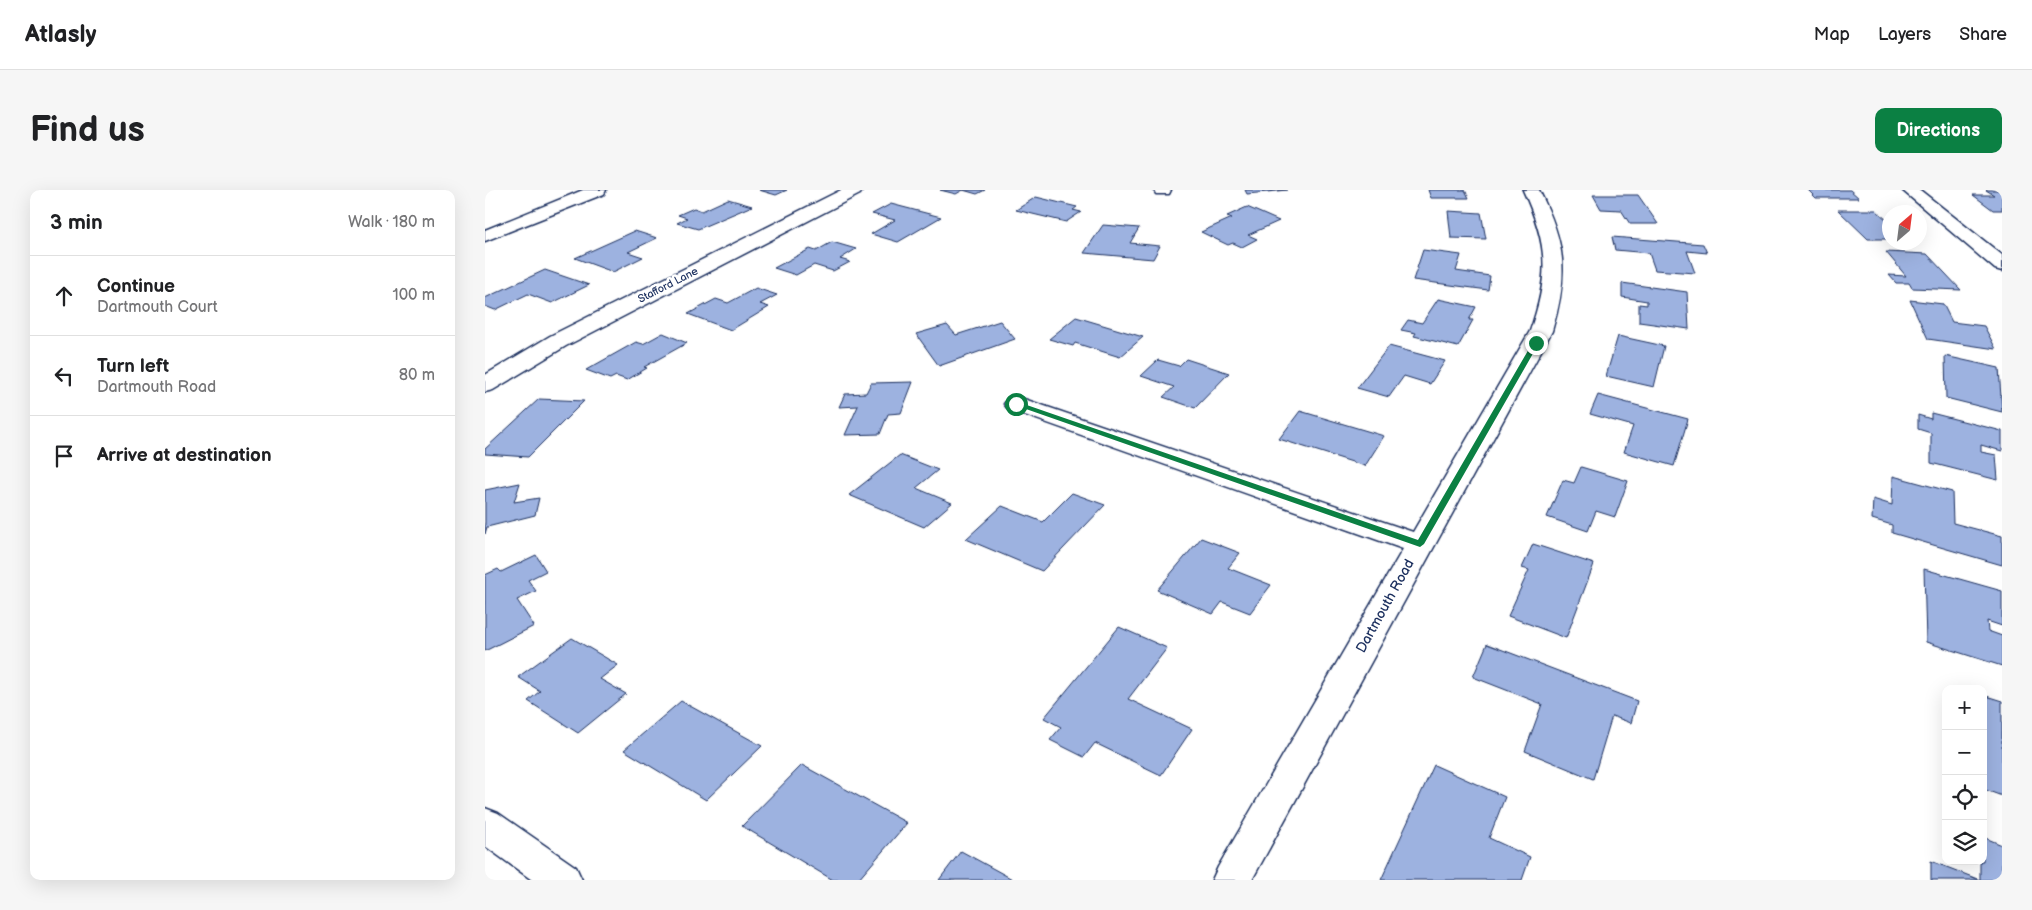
<!DOCTYPE html>
<meta charset="utf-8">
<style>
body{margin:0;font-family:"Balsamiq Sans",sans-serif;background:#f6f6f6;color:#202124}
.controls{position:absolute;right:15px;bottom:15px;display:grid;overflow:hidden;border-radius:10px;box-shadow:0 5px 20px #0002}
.controls button{width:45px;height:45px;display:grid;place-items:center;padding:0;border:0;border-bottom:1px solid #e0e0e0;background:#fff;color:#202124;font:25px sans-serif}
.compass{position:absolute;left:1397px;top:15px;width:45px;height:45px;border-radius:50%;background:#fff;box-shadow:0 5px 20px #0002;rotate:28deg}
.stop{position:absolute;width:15px;height:15px;margin:-11px;border:4px solid #0b8043;border-radius:50%;background:#fff}
.stop.end{background:#0b8043;border-color:#fff;box-shadow:0 1px 5px #0008}
.list{margin:0;padding:0;list-style:none}
h2{display:flex;justify-content:space-between;align-items:center;height:65px;margin:0;padding:0 20px;font-size:21px}
h2 small{font-size:16px;font-weight:400;color:#757577}
.list li{display:grid;grid-template-columns:32px 1fr auto;gap:15px;align-items:center;box-sizing:border-box;height:80px;padding:0 20px;border-top:1px solid #e0e0e0}
.list b{display:block;font-size:19px;white-space:nowrap}
.list p{margin:0;font-size:16px;white-space:nowrap;color:#757577}
.list em{font-size:16px;font-style:normal;color:#757577}
.icon{flex:none;width:28px;height:28px;fill:none;stroke:currentColor;stroke-width:2;stroke-linecap:round;stroke-linejoin:round}
.map{position:relative;flex:none;width:1517px;height:690px;overflow:hidden;border-radius:10px}
header{display:flex;align-items:center;gap:30px;box-sizing:border-box;height:70px;padding:0 25px;background:#fff;border-bottom:1px solid #e0e0e0}
header strong{font-size:24px}
nav{display:flex;gap:28px;margin-inline-start:auto;font-size:18px}
.intro{display:flex;align-items:center;justify-content:space-between;box-sizing:border-box;height:120px;padding:0 30px}
h1{margin:0;font-size:35px}
.button{padding:12px 22px;border-radius:10px;background:#0b8043;color:#fff;font-size:18px;font-weight:700}
main{display:flex;gap:30px;padding:0 30px}
aside{flex:1;background:#fff;border-radius:10px;box-shadow:0 5px 20px #0002}
.map>svg:first-child{display:block}
</style>
<header>
<strong>Atlasly</strong>
<nav><a>Map</a><a>Layers</a><a>Share</a></nav>
</header>
<div class="intro"><h1>Find us</h1><a class="button">Directions</a></div>
<main>
<aside>
<h2>3 min<small>Walk · 180 m</small></h2>
<ul class="list">
<li><svg class="icon" aria-label="ahead" viewBox="0 0 24 24"><path d="M12 20V5M6 11l6-6 6 6"/></svg><div><b>Continue</b><p>Dartmouth Court</p></div><em>100 m</em></li>
<li><svg class="icon" aria-label="left" viewBox="0 0 24 24"><path d="M17 20v-9H6M10 6l-5 5 5 5"/></svg><div><b>Turn left</b><p>Dartmouth Road</p></div><em>80 m</em></li>
<li><svg class="icon" aria-label="arrive" viewBox="0 0 24 24"><path d="M6 21V4h12l-3 4 3 4H6"/></svg><div><b>Arrive at destination</b></div></li>
</ul>
</aside>
<div class="map">
<svg width="1517" height="690" viewBox="0 0 1517 690">
<rect width="100%" height="100%" fill="#fff"/>
<filter id="ink" filterUnits="userSpaceOnUse"><feTurbulence type="fractalNoise" baseFrequency=".02" numOctaves="2"/><feDisplacementMap in="SourceGraphic" scale="10" xChannelSelector="R" yChannelSelector="G"/><feConvolveMatrix kernelMatrix="1 2 1 2 8 2 1 2 1" color-interpolation-filters="sRGB"/></filter>
<g filter="url(#ink)">
<path fill="#9db2e0" stroke="#1b2f5e" d="M274,0H302L291,5Z
M455,0H500L492,4L478,0L471,4Z
M760,0H802L762,4Z
M943,0H980L984,8H946Z
M1323,0H1365L1374,8H1331Z
M1501,0H1517V20H1508L1488,5H1509Z
M1108,5H1153L1173,34H1145L1136,20L1116,19Z
M551,7L592,17L588,20L596,22L581,32L531,20Z
M243,9L267,16L213,39L192,33L202,28L193,25L209,18L217,21Z
M406,14L456,27L413,52L386,44L410,30L387,24Z
M762,17L794,31L763,45L772,49L757,57L748,53L743,55L716,42L747,28L742,26Z
M1353,20H1391L1404,32V49H1383Z
M963,21L996,23L1001,49L966,48Z
M618,35L654,38L645,53L675,56L668,69L599,63Z
M150,41L172,48L143,62L158,67L128,82L90,68Z
M1127,47L1218,54L1222,63L1202,61L1210,83L1170,80L1164,63L1130,60Z
M347,52L371,59L355,69L365,72L348,81L329,75L311,85L289,78L325,59L331,61Z
M938,60L976,65L971,81L1005,86L1003,100L928,90Z
M1401,62L1442,64L1476,100L1427,98L1424,93H1411L1404,85L1421,86Z
M60,80L104,95L67,113L43,104L10,120L0,116V108Z
M1137,93L1202,102L1204,139L1154,132V114L1162,115V111L1137,107Z
M271,98L292,105L275,114L284,117L246,140L203,124L231,109L243,113Z
M953,109L991,117L984,130H988L973,157L929,146L931,143L916,140L923,130L937,133Z
M1425,110L1458,114L1467,132L1499,136L1511,159L1443,149Z
M591,127L658,147L635,167L590,153L588,156L564,149Z
M515,131L530,149L454,176L431,144L462,135L471,145Z
M178,143L202,153L159,177L162,178L142,190L131,186L125,189L101,180L151,152L158,154Z
M1133,146L1179,156L1169,197L1121,186Z
M904,156L960,171L945,194L919,186L904,207L872,198Z
M1460,166L1514,178L1517,222L1461,208Z
M701,169L744,183L710,218L678,207L689,197L656,186L673,170L694,176Z
M428,192L416,223L403,224L395,244L360,245L373,216L354,217L360,204L381,203L386,193Z
M1113,205L1203,229L1189,276L1139,262L1148,236L1105,224Z
M54,209L99,211L43,267L0,264V259Z
M815,221L899,246L880,276L794,249Z
M1446,223L1517,241V261L1496,255V262L1511,265L1513,290L1446,273V243L1433,239V225L1446,229Z
M415,265L453,280L431,298L467,313L439,337L364,305Z
M1096,277L1143,291L1130,327L1111,321L1103,341L1062,327L1078,290L1089,293Z
M1408,286L1467,302L1468,333L1517,346V375L1407,343V335L1387,329L1388,309L1407,315Z
M35,293L29,312L54,308L50,325L2,337L0,344V300Z
M587,303L620,315L557,381L481,349L517,316L558,332Z
M716,348L755,363L743,378L786,395L765,423L737,412L728,424L672,400Z
M1048,354L1109,374L1081,448L1023,426L1044,380L1037,378Z
M51,365L61,381L43,390L51,401L32,410L49,436L0,461V385L13,379L16,382Z
M1439,379L1517,401V436L1502,431L1503,441L1517,446V476L1441,452Z
M634,437L682,458L643,509L707,539L676,585L610,553L599,567L565,550L576,537L559,528Z
M87,448L133,475L115,489L141,504L93,543L43,511L55,501L33,487Z
M1002,454L1152,511L1146,533L1127,526L1108,589L1040,561L1057,514L988,487Z
M1498,505L1517,511V606L1498,599Z
M196,511L277,556L221,610L139,560Z
M317,575L422,633L373,690H348L257,636Z
M949,575L1020,607L1004,648L1045,667L1037,690H896Z
M1498,647L1517,655V690H1495V671H1498Z
M476,661L529,690H454Z
M1446,671L1495,690H1446Z"/>
<g fill="none" stroke-linecap="round" stroke-linejoin="round">
<defs>
<path id="minor" d="M356,0H377L375,4L81,156L8,200L0,202V185L65,146Z
M669,0H686L684,4H671Z
M1038,0H1054C1081,53 1084,84 1067,141L767,690H727L733,677L918,359L523,219L519,214L523,209L531,207L539,209L928,342L1045,141C1065,84 1063,54 1038,0Z
M1417,0H1435L1517,65V81L1510,79Z
M0,618L13,623L91,677L97,690H47L0,656Z"/>
<path id="secondary" d="M98,0H121L119,4L0,51V40Z"/>
</defs>
<use href="#minor" stroke="#1b2f5e" stroke-width="3"/>
<use href="#secondary" stroke="#1b2f5e" stroke-width="3"/>
<use href="#minor" fill="#fff" fill-rule="evenodd"/>
<use href="#secondary" fill="#fff" fill-rule="evenodd"/>
</g>
</g>
<path fill="#0b8043" d="M1048,152L1054,153L939,354L935,357L527,214L533,212L933,350Z"/>
<g text-anchor="middle" dominant-baseline="central" stroke-width="5" stroke-linejoin="round" paint-order="stroke">
<g font-size="11" fill="#1b2f5e" stroke="#fff">
<text transform="translate(183 95) rotate(-27)">Stafford Lane</text>
</g>
<g font-size="14" fill="#1b2f5e" stroke="#fff">
<text transform="translate(900 416) rotate(-61)">Dartmouth Road</text>
</g>
</g>
</svg>
<div class="controls">
<button>+</button>
<button>−</button>
<button><svg class="icon" aria-label="locate" viewBox="0 0 24 24"><circle cx="12" cy="12" r="6"/><path d="M12 2v4M12 18v4M2 12h4M18 12h4"/></svg></button>
<button><svg class="icon" aria-label="layers" viewBox="0 0 24 24"><path d="M12 4l9 5-9 5-9-5zM3 14l9 5 9-5"/></svg></button>
</div>
<svg class="compass" viewBox="-18 -18 36 36"><path d="M0-13l5 13h-10z" fill="#e53935"/><path d="M0 13l5-13h-10z" fill="#757577"/></svg>
<div class="stop" style="left:531px;top:214px"></div>
<div class="stop end" style="left:1051px;top:153px"></div>
</div>
</main>
